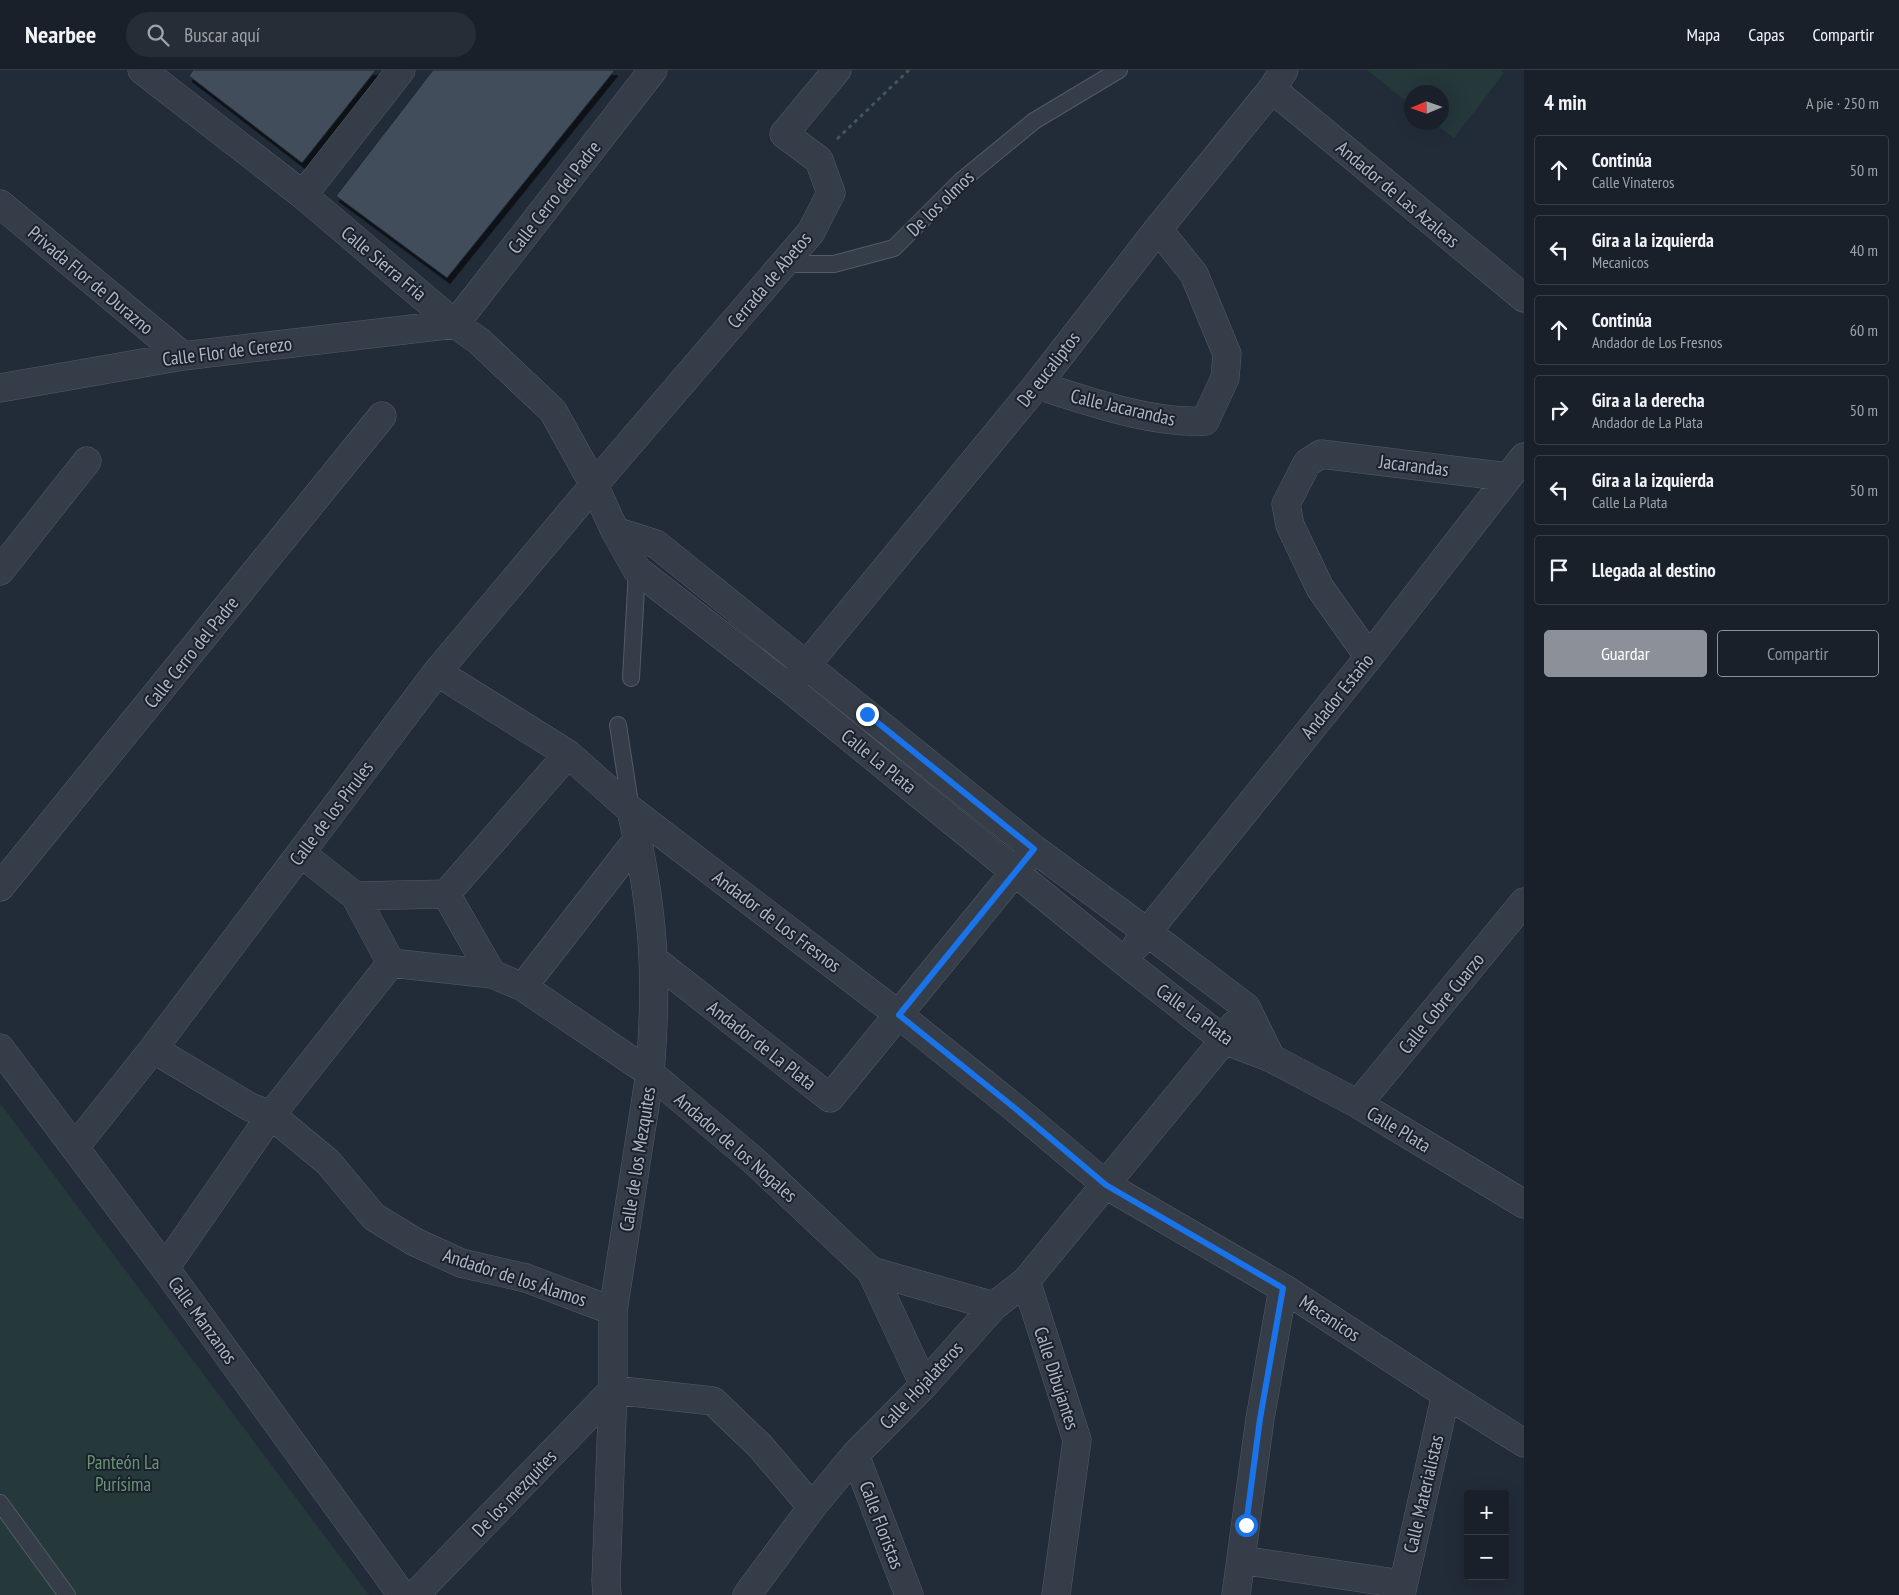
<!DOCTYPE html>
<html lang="es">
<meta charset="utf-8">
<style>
body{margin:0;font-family:"PT Sans Narrow",sans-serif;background:#272d36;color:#f1f3f6}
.controls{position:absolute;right:15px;bottom:15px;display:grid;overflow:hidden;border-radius:5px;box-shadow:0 5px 20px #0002}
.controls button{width:45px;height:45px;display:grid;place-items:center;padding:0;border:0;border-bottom:1px solid #383e47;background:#1a202a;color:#f1f3f6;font:25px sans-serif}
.compass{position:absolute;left:1404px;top:15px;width:45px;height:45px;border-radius:50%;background:#1a202a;box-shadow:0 5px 20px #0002;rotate:268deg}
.stop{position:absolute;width:15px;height:15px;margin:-11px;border:4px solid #1a73e8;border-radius:50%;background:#fff}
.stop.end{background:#1a73e8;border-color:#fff;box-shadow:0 1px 5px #0008}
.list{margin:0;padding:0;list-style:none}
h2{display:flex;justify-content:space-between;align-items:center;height:65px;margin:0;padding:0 20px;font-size:21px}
h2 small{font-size:16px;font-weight:400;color:#9fa3a8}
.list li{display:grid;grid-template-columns:32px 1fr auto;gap:15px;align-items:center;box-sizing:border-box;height:70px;margin:0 10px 10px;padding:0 10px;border:1px solid #383e47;border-radius:5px}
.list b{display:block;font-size:19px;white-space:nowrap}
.list p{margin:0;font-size:16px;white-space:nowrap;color:#9fa3a8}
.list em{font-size:16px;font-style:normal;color:#9fa3a8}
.actions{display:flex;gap:10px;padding:15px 20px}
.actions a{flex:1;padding:11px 0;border:1px solid #8c9099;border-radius:5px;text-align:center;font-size:18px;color:#8c9099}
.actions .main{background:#8c9099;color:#fff}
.icon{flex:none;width:28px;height:28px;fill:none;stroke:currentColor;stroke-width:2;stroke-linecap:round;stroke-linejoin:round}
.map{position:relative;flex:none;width:1524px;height:1525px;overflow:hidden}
header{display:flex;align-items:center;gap:30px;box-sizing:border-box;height:70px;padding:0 25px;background:#1a202a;border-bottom:1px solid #383e47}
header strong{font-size:24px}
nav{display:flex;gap:28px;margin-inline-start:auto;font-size:18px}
.search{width:350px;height:45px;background:#272d36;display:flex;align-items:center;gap:12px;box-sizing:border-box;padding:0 18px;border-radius:28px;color:#9fa3a8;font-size:19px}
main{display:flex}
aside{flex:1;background:#1a202a}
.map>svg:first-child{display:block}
</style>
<header>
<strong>Nearbee</strong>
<div class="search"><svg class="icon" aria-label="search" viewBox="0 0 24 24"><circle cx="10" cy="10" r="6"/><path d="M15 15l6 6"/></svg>Buscar aquí</div>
<nav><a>Mapa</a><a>Capas</a><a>Compartir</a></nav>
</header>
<main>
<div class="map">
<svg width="1524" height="1525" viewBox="0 0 1524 1525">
<defs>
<filter id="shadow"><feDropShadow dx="3" dy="5.5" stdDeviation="0" flood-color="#0009"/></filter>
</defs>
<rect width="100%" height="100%" fill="#222b38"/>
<path fill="#25383a" d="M1367,0H1501L1504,3L1454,68L1434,53L1442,52V22H1412L1411,35Z
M0,1033L369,1525H0Z"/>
<path fill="#434e5c" stroke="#1d242f" filter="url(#shadow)" d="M193,0H376L302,93L189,6Z
M433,0H615L447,208L336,126Z"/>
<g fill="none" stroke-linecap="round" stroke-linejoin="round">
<defs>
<path id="service" d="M784,194H834L894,178L961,111L1034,51L1119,0
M631,608L637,500
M618,655L631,740
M0,1433L67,1525"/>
<path id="minor" d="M142,0L303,125L455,254L479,271L553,341L594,415L615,461L637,500L788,617L1125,892L1224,970L1271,988L1358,1034L1524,1134
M1272,19L1524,228
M303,125L401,0
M0,134L183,286
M1037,315C1088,331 1151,354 1205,351L1225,308L1227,284L1194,204L1158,159
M0,318L183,286L455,254L653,0
M615,461L656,474L1034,779L1147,862L1246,937L1271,988
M0,501L87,391
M1369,587L1320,518L1290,455L1286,434L1307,393L1321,384L1508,407
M437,602L568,684L631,740L899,945L1016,1039L1106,1115L1283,1218L1446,1324L1524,1373
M795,609L1037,315L1158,159L1272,19L1284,0
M301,783L355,826L391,893L492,904L523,917L650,1003L752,1089L871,1201L924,1315
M0,817L382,346
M355,826L446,824
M1136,876L1369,587L1524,387
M653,889L830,1028L1027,787
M492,904L446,824L568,684
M523,917L638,769
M0,978L165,1198L402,1525
M153,979L250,1037L271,1045L328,1092L374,1147L415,1172L461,1193L526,1208L613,1241
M1358,1034L1524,832
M75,1077L153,979L437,602L594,415L811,162L831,123L819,90L784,64L837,0
M165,1198L271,1045L391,893
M871,1201L994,1236
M1026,1211L1077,1370L1056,1525
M855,1385L909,1525
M1241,1490L1402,1514
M415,1525L613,1320L713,1331L760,1376L812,1437
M607,1525L606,1510L613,1320V1241L650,1003C653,965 655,926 653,888C651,839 642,788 631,740
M747,1525L812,1437L855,1385L924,1315L994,1236L1026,1211L1224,970L1234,955
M1236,1525L1260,1349L1283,1218
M1401,1525L1446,1324"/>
</defs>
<use href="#service" stroke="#535b66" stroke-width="18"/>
<use href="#minor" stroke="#535b66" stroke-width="29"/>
<path stroke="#435558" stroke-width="3" stroke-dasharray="4 4" stroke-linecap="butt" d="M837,69L909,0"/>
<use href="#service" stroke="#353d48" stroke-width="16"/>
<use href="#minor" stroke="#353d48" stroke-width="28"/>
</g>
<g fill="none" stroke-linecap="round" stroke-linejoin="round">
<path stroke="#1a73e8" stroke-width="6" d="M867,644L1034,779L899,945L1016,1039L1106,1115L1283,1218L1260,1349L1246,1455"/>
</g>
<g text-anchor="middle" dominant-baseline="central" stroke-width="4" stroke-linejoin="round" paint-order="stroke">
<g font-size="19" fill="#b0b8c4" stroke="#1b222d">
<text transform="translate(1398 124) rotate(40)">Andador de Las Azaleas</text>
<text transform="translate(554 127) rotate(-52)">Calle Cerro del Padre</text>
<text transform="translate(940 133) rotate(-44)">De los olmos</text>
<text transform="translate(384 193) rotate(40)">Calle Sierra Fría</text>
<text transform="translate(91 210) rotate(40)">Privada Flor de Durazno</text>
<text transform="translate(769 210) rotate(-50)">Cerrada de Abetos</text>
<text transform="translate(227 281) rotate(-7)">Calle Flor de Cerezo</text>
<text transform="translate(1048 299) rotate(-52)">De eucaliptos</text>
<text transform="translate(1123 337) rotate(13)">Calle Jacarandas</text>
<text transform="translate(1414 395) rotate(7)">Jacarandas</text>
<text transform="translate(191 582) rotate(-51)">Calle Cerro del Padre</text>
<text transform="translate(1337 626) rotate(-51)">Andador Estaño</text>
<text transform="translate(879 691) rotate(39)">Calle La Plata</text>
<text transform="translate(331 743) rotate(-53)">Calle de los Pirules</text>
<text transform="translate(777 851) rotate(37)">Andador de Los Fresnos</text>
<text transform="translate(1441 933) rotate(-51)">Calle Cobre Cuarzo</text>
<text transform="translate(1195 944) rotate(36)">Calle La Plata</text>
<text transform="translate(762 975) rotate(38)">Andador de La Plata</text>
<text transform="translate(1399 1059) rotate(31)">Calle Plata</text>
<text transform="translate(736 1077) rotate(41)">Andador de los Nogales</text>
<text transform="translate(637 1089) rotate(-81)">Calle de los Mezquites</text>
<text transform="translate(515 1207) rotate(18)">Andador de los Álamos</text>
<text transform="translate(1330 1248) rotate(33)">Mecanicos</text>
<text transform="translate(203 1250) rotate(54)">Calle Manzanos</text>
<text transform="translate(1057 1308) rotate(72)">Calle Dibujantes</text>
<text transform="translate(921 1315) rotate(-47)">Calle Hojalateros</text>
<text transform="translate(514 1423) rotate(-46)">De los mezquites</text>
<text transform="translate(1423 1424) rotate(-77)">Calle Materialistas</text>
<text transform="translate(882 1455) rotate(69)">Calle Floristas</text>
</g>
<g font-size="19" fill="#699473" stroke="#1b222d">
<text x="123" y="1392">Panteón La<tspan x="123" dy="22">Purísima</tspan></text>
</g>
</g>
</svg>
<div class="controls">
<button>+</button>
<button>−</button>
</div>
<svg class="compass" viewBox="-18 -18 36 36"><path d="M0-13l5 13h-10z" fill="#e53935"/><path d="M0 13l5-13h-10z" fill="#9fa3a8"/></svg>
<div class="stop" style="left:1246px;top:1455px"></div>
<div class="stop end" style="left:867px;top:644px"></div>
</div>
<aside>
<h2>4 min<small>A pie · 250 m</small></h2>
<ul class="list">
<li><svg class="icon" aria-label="ahead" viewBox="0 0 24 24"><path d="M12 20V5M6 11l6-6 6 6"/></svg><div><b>Continúa</b><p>Calle Vinateros</p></div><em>50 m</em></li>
<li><svg class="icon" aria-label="left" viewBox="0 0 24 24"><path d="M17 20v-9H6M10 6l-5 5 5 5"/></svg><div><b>Gira a la izquierda</b><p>Mecanicos</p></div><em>40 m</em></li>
<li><svg class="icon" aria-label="ahead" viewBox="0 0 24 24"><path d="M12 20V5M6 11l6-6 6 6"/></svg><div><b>Continúa</b><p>Andador de Los Fresnos</p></div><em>60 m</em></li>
<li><svg class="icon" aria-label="right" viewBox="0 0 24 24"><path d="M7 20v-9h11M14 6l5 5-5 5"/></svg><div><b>Gira a la derecha</b><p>Andador de La Plata</p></div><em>50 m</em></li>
<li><svg class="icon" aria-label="left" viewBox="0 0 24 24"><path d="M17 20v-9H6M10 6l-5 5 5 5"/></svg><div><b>Gira a la izquierda</b><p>Calle La Plata</p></div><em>50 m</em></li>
<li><svg class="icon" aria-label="arrive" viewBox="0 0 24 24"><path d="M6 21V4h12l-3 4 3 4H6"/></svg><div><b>Llegada al destino</b></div></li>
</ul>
<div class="actions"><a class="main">Guardar</a><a>Compartir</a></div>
</aside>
</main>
